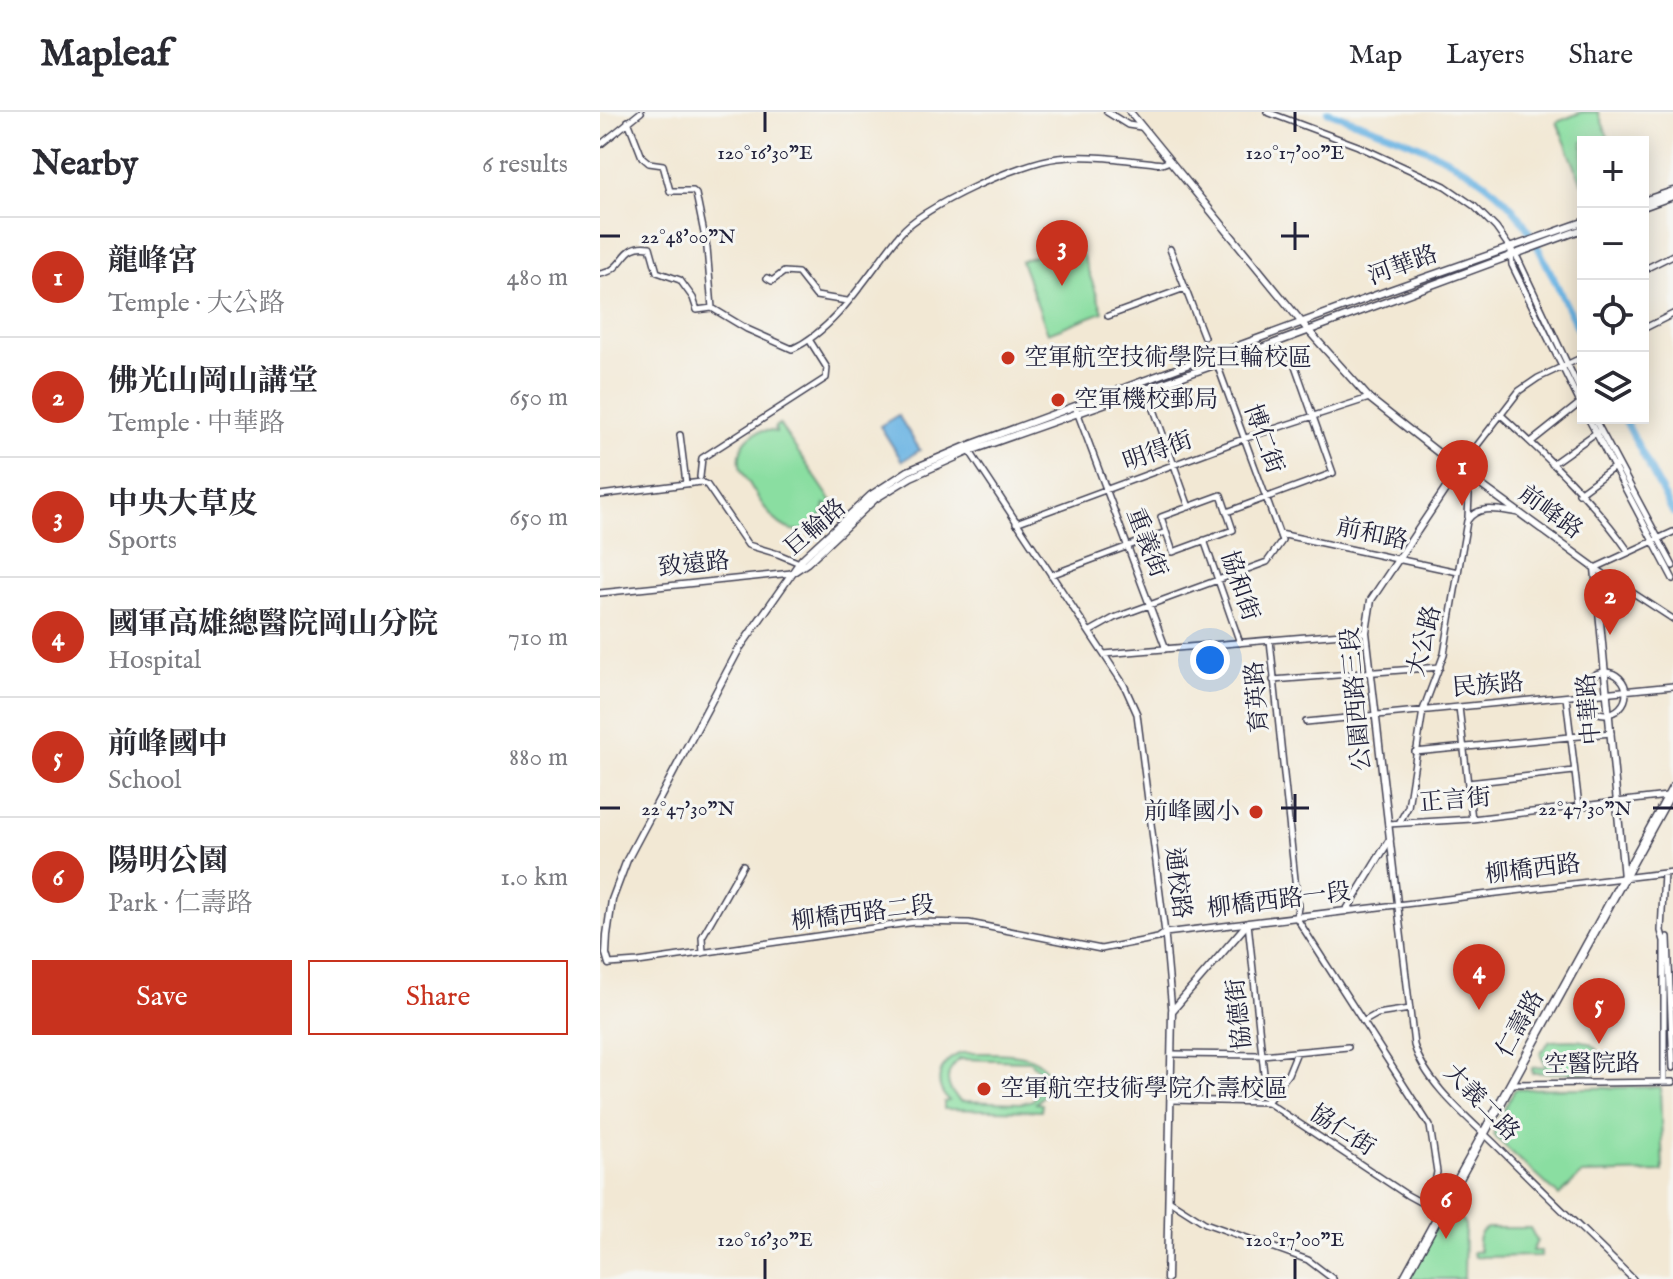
<!DOCTYPE html>
<meta charset="utf-8">
<style>
body{margin:0;font-family:"IM FELL English","Noto Serif TC",serif;background:#f2f2f3;color:#2b2b33}
.controls{position:absolute;right:24px;top:24px;display:grid;overflow:hidden;border-radius:0px;box-shadow:0 4px 20px #0003}
.controls button{width:72px;height:72px;display:grid;place-items:center;padding:0;border:0;border-bottom:2px solid #e1e1e2;background:#fff;color:#2b2b33;font:40px sans-serif}
.you{position:absolute;left:610px;top:548px;width:28px;height:28px;margin:-20px;border:6px solid #fff;border-radius:50%;background:#1a73e8;box-shadow:0 0 0 12px #1a73e833}
.badge{display:grid;place-items:center;width:52px;height:52px;border-radius:50%;background:#c8321e;color:#fff;font-size:26px;font-weight:700}
.pin{position:absolute;translate:-50% -66px;filter:drop-shadow(0 2px 4px #0008)}
.pin::after{content:'';position:absolute;top:42px;width:28px;height:24px;background:inherit;clip-path:polygon(0 0,100% 0,50% 100%)}
.list{margin:0;padding:0;list-style:none}
h2{display:flex;justify-content:space-between;align-items:center;height:104px;margin:0;padding:0 32px;font-size:34px}
h2 small{font-size:26px;font-weight:400;color:#7c7c81}
.list li{display:grid;grid-template-columns:52px 1fr auto;gap:24px;align-items:center;box-sizing:border-box;height:120px;padding:0 32px;border-top:2px solid #e1e1e2}
.list b{display:block;font-size:30px;white-space:nowrap}
.list p{margin:0;font-size:26px;white-space:nowrap;color:#7c7c81}
.list em{font-size:26px;font-style:normal;color:#7c7c81}
.actions{display:flex;gap:16px;padding:24px 32px}
.actions a{flex:1;padding:18px 0;border:2px solid #c8321e;border-radius:0px;text-align:center;font-size:28px;color:#c8321e}
.actions .main{background:#c8321e;color:#fff}
.icon{flex:none;width:44px;height:44px;fill:none;stroke:currentColor;stroke-width:2;stroke-linecap:round;stroke-linejoin:round}
.map{position:relative;flex:none;width:1073px;height:1167px;overflow:hidden}
header{display:flex;align-items:center;gap:48px;box-sizing:border-box;height:112px;padding:0 40px;background:#fff;border-bottom:2px solid #e1e1e2}
header strong{font-size:38px}
nav{display:flex;gap:44px;margin-inline-start:auto;font-size:28px}
main{display:flex}
aside{flex:1;background:#fff}
.map>svg:first-child{display:block}
</style>
<header>
<strong>Mapleaf</strong>
<nav><a>Map</a><a>Layers</a><a>Share</a></nav>
</header>
<main>
<aside>
<h2>Nearby<small>6 results</small></h2>
<ul class="list">
<li><span class="badge">1</span><div><b>龍峰宮</b><p>Temple · 大公路</p></div><em>480 m</em></li>
<li><span class="badge">2</span><div><b>佛光山岡山講堂</b><p>Temple · 中華路</p></div><em>650 m</em></li>
<li><span class="badge">3</span><div><b>中央大草皮</b><p>Sports</p></div><em>650 m</em></li>
<li><span class="badge">4</span><div><b>國軍高雄總醫院岡山分院</b><p>Hospital</p></div><em>710 m</em></li>
<li><span class="badge">5</span><div><b>前峰國中</b><p>School</p></div><em>880 m</em></li>
<li><span class="badge">6</span><div><b>陽明公園</b><p>Park · 仁壽路</p></div><em>1.0 km</em></li>
</ul>
<div class="actions"><a class="main">Save</a><a>Share</a></div>
</aside>
<div class="map">
<svg width="1073" height="1167" viewBox="0 0 1073 1167">
<rect width="100%" height="100%" fill="#f6f6f2"/>
<filter id="ink" filterUnits="userSpaceOnUse"><feTurbulence type="fractalNoise" baseFrequency=".0125" numOctaves="2"/><feDisplacementMap in="SourceGraphic" scale="16" xChannelSelector="R" yChannelSelector="G"/><feConvolveMatrix kernelMatrix="1 2 1 2 8 2 1 2 1" color-interpolation-filters="sRGB"/></filter>
<filter id="wash" filterUnits="userSpaceOnUse"><feTurbulence type="fractalNoise" baseFrequency=".006" numOctaves="4" result="noise"/><feDisplacementMap in="SourceGraphic" scale="32" xChannelSelector="R" yChannelSelector="G"/><feGaussianBlur stdDeviation="1.8" result="paint"/><feColorMatrix in="noise" values="0 0 0 0 0 0 0 0 0 0 0 0 0 0 0 0 0 1.4 0 .05"/><feComposite in="paint" operator="in"/></filter>
<g filter="url(#wash)">
<rect width="100%" height="100%" fill="#f2e8d4"/>
<path fill="#8adea1" stroke="#56806e" stroke-width="2" fill-rule="evenodd" d="M982,0H998L1010,30H983L982,72L957,10Z
M477,128L503,200L448,221L421,149Z
M179,312L233,391L229,396L225,392C223,403 218,413 208,417C176,429 155,379 141,358C135,334 151,314 176,320L175,315Z
M950,929C969,929 995,922 1000,946L995,954L1002,955V960L932,961V956L946,955L940,941Z
M362,941C385,942 448,934 447,968C447,978 443,985 436,991L442,992L441,999L344,997V990L349,989C331,972 340,948 362,941ZM360,947L429,949L440,959L441,975L433,988L421,991L360,989C345,976 343,960 360,947Z
M1060,975L1063,1060L982,1062L959,1084L893,1023L897,1010L915,977Z
M839,1103L862,1108L865,1113L864,1167H807Z
M887,1116H930L937,1129L932,1139H941V1144L874,1145L873,1140L880,1139C877,1129 877,1121 887,1116Z"/>
<path fill="#6bb4e3" stroke="#466b8f" stroke-width="2" d="M298,303L320,338L302,349L280,314Z"/>
<g fill="none" stroke-linecap="round" stroke-linejoin="round">
<path stroke="#6bb4e3" stroke-width="7" d="M728,0C795,24 888,51 927,116C948,151 964,190 983,227
M1024,306L1073,401"/>
</g>
</g>
<g filter="url(#ink)">
<g fill="none" stroke-linecap="round" stroke-linejoin="round">
<defs>
<path id="minor" d="M507,0L528,13L541,15
M667,0L758,34L845,74L874,94L896,116L918,147L983,285
M28,9L42,45L49,51L63,53L70,79H93L96,82L107,136L112,196
M0,33L41,0
M570,137L604,225
M911,140L912,153L983,297
M1043,158L1073,143
M0,162C27,158 20,130 50,135L57,160L80,168L93,186L97,198L112,196L147,217L192,237C237,217 269,160 300,122C323,94 421,50 458,46C492,42 528,48 562,52L570,49
M167,166L172,169L184,160L198,161L216,184L247,189
M508,204L585,176
M1043,217L1073,202
M546,275L589,395
M475,294L566,537
M900,302C946,344 994,389 1029,440
M988,306L1073,467
M994,306L1073,454
M80,323L86,371
M931,330L980,291
M369,338L524,573L537,602L565,821L572,899
M952,352L997,320
M859,357L919,279L938,266L983,245
M854,364L869,383L868,405
M100,365L102,346L226,266L227,256L210,229
M979,381L1017,353
M0,383L101,370L107,373L148,433L178,442L202,452
M621,383L633,418L573,440L561,405Z
M627,400L733,361L693,248
M416,411L643,327L769,286
M680,422L858,460
M604,428L640,531
M995,456L1073,507
M995,456L1073,420
M451,463L566,420
M0,481L192,461
M489,520L514,506L667,450L682,429L614,244
M670,528L698,796L696,805L830,1014L837,1060L830,1097
M504,542L766,520
M984 581a21 21 0 1 1 42 0a21 21 0 1 1-42 0Z
M673,568L840,555
M966,585L979,694
M859,595L872,707
M706,610L1073,574
M815,640L1011,621
M868,671L974,659
M799,711L808,695L823,598L844,542L867,409C878,391 902,399 920,401
M788,712L872,707L1067,684
M790,727L814,933C826,973 871,1008 900,1037C944,1081 989,1124 1033,1167
M1064,761L1061,819L1064,829V970
M746,799L1073,760
M1068,825L1073,956
M103,841L102,825L143,753
M9,852L38,850L315,810L369,811L501,837L558,826L565,821L648,811L667,990
M763,910L777,902L810,897
M572,942L662,943L748,935
M912,972L1073,970
M571,988L667,990L807,1083L840,1101
M668,989L688,962L697,940
M569,1088L605,1111L708,1148L733,1167"/>
<path id="tertiary" d="M1043,89L1073,79
M1043,95L1073,84
M195,459L207,451L275,387L311,365L370,339L637,245L983,117
M9,852L6,842L7,823L12,788L27,748L139,537L202,447L271,383L308,359L367,334L787,179L983,110
M567,1167L572,899L648,811L746,799L790,727L766,520L771,488L859,357"/>
<path id="secondary" d="M530,0L708,218L769,286L859,357L995,456L1024,766"/>
<path id="primary" d="M804,1167L1073,676"/>
</defs>
<use href="#minor" stroke="#414052" stroke-width="8"/>
<use href="#tertiary" stroke="#414052" stroke-width="9"/>
<use href="#secondary" stroke="#414052" stroke-width="9"/>
<use href="#primary" stroke="#414052" stroke-width="11"/>
<use href="#minor" stroke="#fff" stroke-width="5"/>
<use href="#tertiary" stroke="#fff" stroke-width="6"/>
<use href="#secondary" stroke="#fff" stroke-width="6"/>
<use href="#primary" stroke="#fff" stroke-width="8"/>
</g>
</g>
<path fill="none" stroke="#22223b" stroke-width="3" d="M165,0V20M695,0V20M695,110V138M0,124H20M681,124H709M695,682V710M0,696H20M681,696H709M1053,696H1073M165,1147V1167M695,1147V1167"/>
<g fill="#c8321e" stroke="#f6f6f2" stroke-width="3">
<circle cx="408" cy="246" r="8"/>
<circle cx="458" cy="288" r="8"/>
<circle cx="656" cy="700" r="8"/>
<circle cx="384" cy="977" r="8"/>
</g>
<g text-anchor="middle" dominant-baseline="central" stroke-width="6" stroke-linejoin="round" paint-order="stroke">
<g font-size="24" fill="#22223b" stroke="#f6f6f2">
<text transform="translate(803 154) rotate(-20)">河華路</text>
<text transform="translate(663 327) rotate(70)">博仁街</text>
<text transform="translate(558 340) rotate(-20)">明得街</text>
<text transform="translate(950 401) rotate(36)">前峰路</text>
<text transform="translate(216 416) rotate(-41)">巨輪路</text>
<text transform="translate(772 423) rotate(12)">前和路</text>
<text transform="translate(546 431) rotate(69)">重義街</text>
<text transform="translate(94 453) rotate(-6)">致遠路</text>
<text transform="translate(639 474) rotate(71)">協和街</text>
<text transform="translate(825 529) rotate(-76)">大公路</text>
<text transform="translate(888 574) rotate(-5)">民族路</text>
<text transform="translate(658 585) rotate(-95)">育英路</text>
<text transform="translate(757 587) rotate(-95)">公園西路三段</text>
<text transform="translate(990 597) rotate(-95)">中華路</text>
<text transform="translate(855 689) rotate(-5)">正言街</text>
<text transform="translate(933 758) rotate(-7)">柳橋西路</text>
<text transform="translate(577 771) rotate(83)">通校路</text>
<text transform="translate(679 789) rotate(-7)">柳橋西路一段</text>
<text transform="translate(263 802) rotate(-7)">柳橋西路二段</text>
<text transform="translate(640 902) rotate(-96)">協德街</text>
<text transform="translate(921 912) rotate(-61)">仁壽路</text>
<text transform="translate(992 953) rotate(-1)">空醫院路</text>
<text transform="translate(881 991) rotate(46)">大義二路</text>
<text transform="translate(742 1019) rotate(33)">協仁街</text>
</g>
<g font-size="24" fill="#22223b" stroke="#f6f6f2" text-anchor="start">
<text x="424" y="246">空軍航空技術學院巨輪校區</text>
<text x="474" y="288">空軍機校郵局</text>
<text x="640" y="700" text-anchor="end">前峰國小</text>
<text x="400" y="977">空軍航空技術學院介壽校區</text>
</g>
</g>
<g font-size="20" text-anchor="middle" fill="#22223b" stroke="#f6f6f2" stroke-width="6" stroke-linejoin="round" paint-order="stroke">
<text x="165" y="47">120°16'30"E</text>
<text x="695" y="47">120°17'00"E</text>
<text x="88" y="131">22°48'00"N</text>
<text x="88" y="703">22°47'30"N</text>
<text x="985" y="703">22°47'30"N</text>
<text x="165" y="1134">120°16'30"E</text>
<text x="695" y="1134">120°17'00"E</text>
</g>
</svg>
<div class="controls">
<button>+</button>
<button>−</button>
<button><svg class="icon" aria-label="locate" viewBox="0 0 24 24"><circle cx="12" cy="12" r="6"/><path d="M12 2v4M12 18v4M2 12h4M18 12h4"/></svg></button>
<button><svg class="icon" aria-label="layers" viewBox="0 0 24 24"><path d="M12 4l9 5-9 5-9-5zM3 14l9 5 9-5"/></svg></button>
</div>
<div class="you"></div>
<div class="pin badge" style="left:862px;top:394px">1</div>
<div class="pin badge" style="left:1010px;top:523px">2</div>
<div class="pin badge" style="left:462px;top:174px">3</div>
<div class="pin badge" style="left:879px;top:898px">4</div>
<div class="pin badge" style="left:999px;top:932px">5</div>
<div class="pin badge" style="left:846px;top:1127px">6</div>
</div>
</main>
